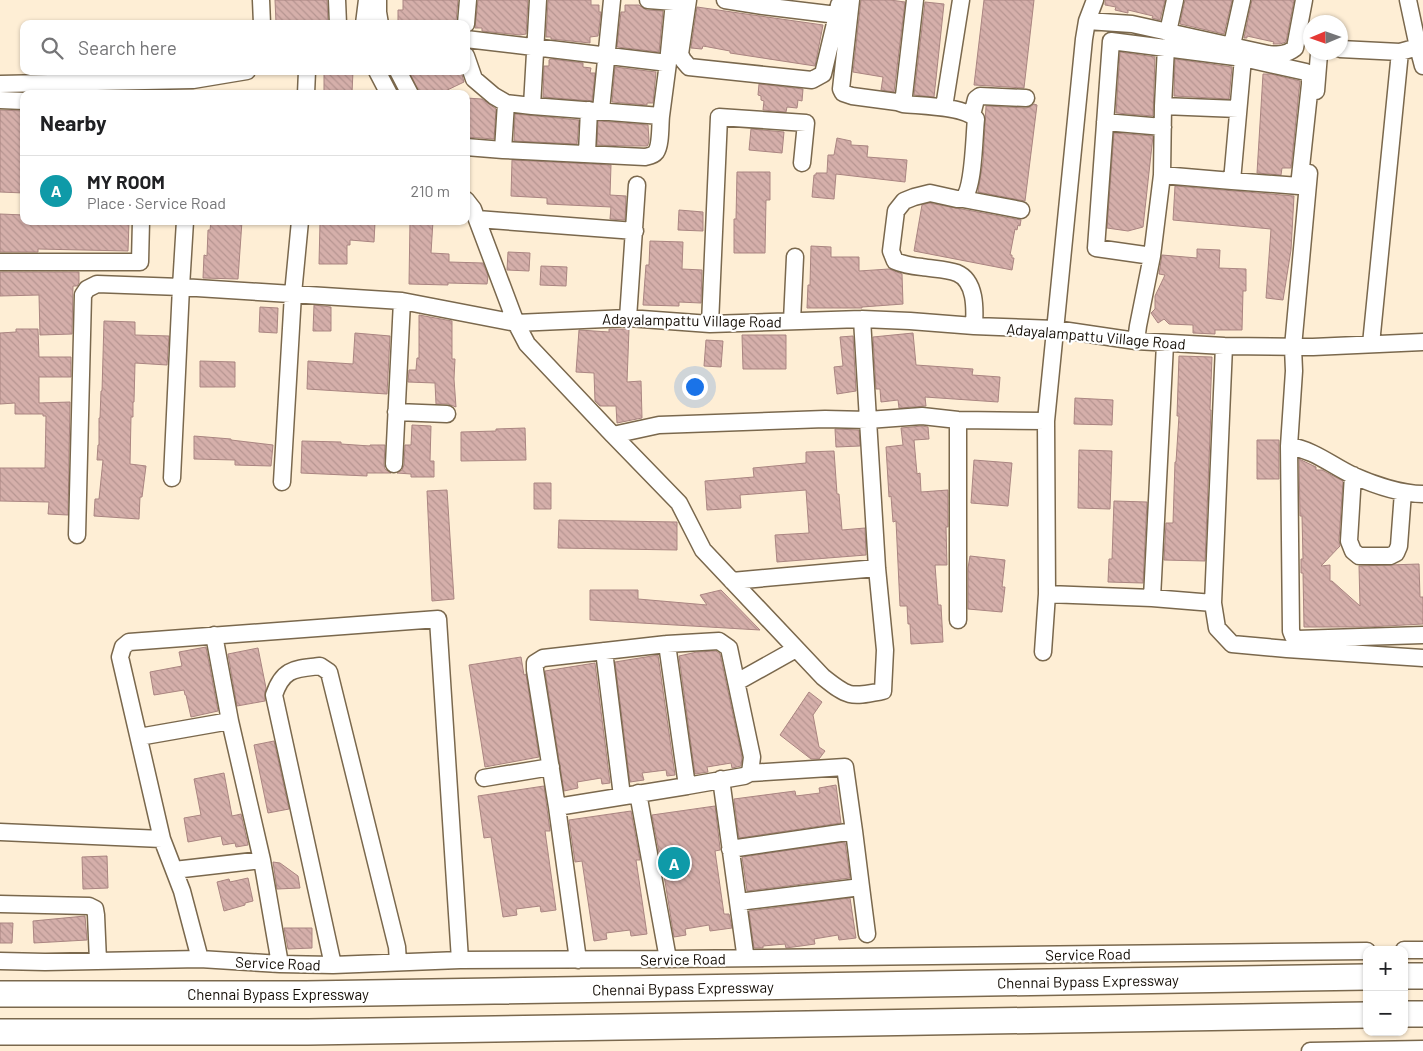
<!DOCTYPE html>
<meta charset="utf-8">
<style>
body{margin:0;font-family:Barlow,sans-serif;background:#f6f6f6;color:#202124}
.controls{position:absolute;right:15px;bottom:15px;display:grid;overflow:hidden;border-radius:10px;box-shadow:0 1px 4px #0004}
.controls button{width:45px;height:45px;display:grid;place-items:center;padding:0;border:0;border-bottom:1px solid #e0e0e0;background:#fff;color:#202124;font:25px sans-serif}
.compass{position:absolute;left:1303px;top:15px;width:45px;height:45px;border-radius:50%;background:#fff;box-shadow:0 1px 4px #0004;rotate:268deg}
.you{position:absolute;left:694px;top:386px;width:18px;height:18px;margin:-12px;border:4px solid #fff;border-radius:50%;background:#1a73e8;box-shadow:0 0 0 8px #1a73e833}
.badge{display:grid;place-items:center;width:32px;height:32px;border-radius:50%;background:#a73692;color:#fff;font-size:16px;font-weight:700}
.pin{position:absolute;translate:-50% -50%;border:2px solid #fff;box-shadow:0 1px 5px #0006}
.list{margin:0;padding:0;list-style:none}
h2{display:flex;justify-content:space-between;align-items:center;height:65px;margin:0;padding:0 20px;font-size:21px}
h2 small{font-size:16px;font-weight:400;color:#757577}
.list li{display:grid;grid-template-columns:32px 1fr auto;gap:15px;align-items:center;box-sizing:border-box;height:70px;padding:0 20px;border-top:1px solid #e0e0e0}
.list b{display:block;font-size:19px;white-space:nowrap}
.list p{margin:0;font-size:16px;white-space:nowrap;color:#757577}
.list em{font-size:16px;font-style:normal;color:#757577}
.icon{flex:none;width:28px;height:28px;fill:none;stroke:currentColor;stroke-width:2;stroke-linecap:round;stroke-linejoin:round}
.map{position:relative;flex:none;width:1423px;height:1051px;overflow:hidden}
.search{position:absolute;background:#fff;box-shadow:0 1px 4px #0004;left:20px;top:20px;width:450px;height:55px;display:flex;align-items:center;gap:12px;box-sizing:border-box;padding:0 18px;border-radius:10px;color:#757577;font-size:19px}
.panel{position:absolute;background:#fff;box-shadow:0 1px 4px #0004;left:20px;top:90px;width:450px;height:135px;border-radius:10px}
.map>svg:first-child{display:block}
</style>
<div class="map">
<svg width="1423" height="1051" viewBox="0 0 1423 1051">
<defs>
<pattern id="building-back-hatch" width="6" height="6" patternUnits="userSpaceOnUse" patternTransform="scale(1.25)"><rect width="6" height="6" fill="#d5afaa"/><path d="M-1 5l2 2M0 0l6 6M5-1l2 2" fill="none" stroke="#b69591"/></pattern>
</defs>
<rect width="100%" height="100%" fill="#feeed5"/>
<path fill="url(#building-back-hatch)" stroke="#aa8581" d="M275,0H327L328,24L276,23Z
M403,0H458L456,21H451V24H407V22H398V10H403Z
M478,0H528L526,34L520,35L482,31V28H475Z
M548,0H591V5H599V12H601L598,36L590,37V43L551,39V37H546Z
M861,0H890L905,2L894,92L881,90L883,77L853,72Z
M984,0H1034L1024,88L974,85Z
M1105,0H1165L1160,20L1152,18L1153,16L1128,10V13L1115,10L1116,7L1105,5Z
M1185,0H1232L1224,34L1180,24Z
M1252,0H1294L1286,42L1280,44H1273L1274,42L1247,36V38H1244Z
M925,2L944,4L934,97L914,95Z
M625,5H639L643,8L647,10L663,11L659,52L617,47L621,12H625Z
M697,7L823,25L815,66L730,53V51L703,46L702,49L691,48Z
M1120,52L1155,57L1153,116L1116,113Z
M551,59L583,63V67L591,68L590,73H595L592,101L543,97L544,66H549V60Z
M1175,59L1232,67L1229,99L1174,96Z
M615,67L656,72L653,103H647V105L612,102Z
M324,71H353L352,93L324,91Z
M409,71H461L464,82L439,94H420Z
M1263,74H1271L1300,81L1291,168H1282L1281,175L1257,173Z
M759,84L803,89L802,101L798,100L797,108L787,107L786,112L763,110L764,101L761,100V96L758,95Z
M466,98L482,99L496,109L494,139L466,137Z
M1034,104L1037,105L1025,201L978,192L983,162L986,106L1026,108L1030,107Z
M0,110L24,111V193L0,192Z
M515,114L579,120L577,144L514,141Z
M598,121L648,125L649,140L648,145L647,146H631L597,145Z
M751,129L784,132L782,153L749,150Z
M1114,133L1153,136L1143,227L1128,231L1107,228Z
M837,138L851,141V145L868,146L867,157L907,160L905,182L836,174L834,199L812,197L814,175H816V173H827L828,155H834Z
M512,160L611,165L610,195L626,196L625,220L610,219L611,207L547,204V198L511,196Z
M737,172H770V200H766L765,253H734V219H736Z
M1175,186L1294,196L1291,250L1283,300L1266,298L1271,229L1173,220Z
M929,203L1021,220L1020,226L1018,225L1017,230L1015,229L1010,255H1012V258H1014L1012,270L914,251L922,205Z
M679,210L703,212V231L678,230Z
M0,214L24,215V221H129L128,251L38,249V252H0Z
M211,221H242L238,279L203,278L204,255L207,256L208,230H210Z
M357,221L375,222L374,242L350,240V245H347V264H319L320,223L356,222Z
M410,221H433L431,253L449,254V262L483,263L488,276L487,284L448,283V285L409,284Z
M650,241L683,242L682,269L702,270L701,303L679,302V306L643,305L646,265H649Z
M811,246L831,247V257H859V271L889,269L902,274L903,304L862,307V308H807L808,285H810Z
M1197,249L1220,250L1219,268L1246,269V291H1243L1242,330H1215V334L1193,333V325L1169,324L1164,319L1158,323L1151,313L1155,309V296L1165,275L1159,274L1162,255L1197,258Z
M508,252L530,253L529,271L507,270Z
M541,266L567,267L566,286L540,285Z
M0,272H79V283L77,286H73L72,334L40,335L39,295L0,296Z
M314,305L331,307V331H313Z
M260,307L278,308L277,333L259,332Z
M419,315L452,321V359H455L454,379L456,407L448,404H436L435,383L408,382L409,370H416L417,358H419Z
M104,321L135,322V335L169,336L167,365L135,363L134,402H133V417H131L130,464L146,466L142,497H140L139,519L94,516L95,499H99L103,460H97L98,445H99V418H100L101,391H102Z
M16,329H38L39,357H71V377H39V403L70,402L68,515L48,514L49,502L0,501V468H45L46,416H43V414H15V403L0,404V333L16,332Z
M609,329H629L627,382L641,381L642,418L617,423L616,406H600L595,401L594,373L576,372L579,330L609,332Z
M355,333L390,336L387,394L307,389L308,361L353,364Z
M913,333L916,365L973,369L972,375L1000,377L998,402L925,397L926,406L899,408L898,400L881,402L880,389H876L873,337Z
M742,335H786V369H743Z
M853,336L856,391L837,394L834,367L843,366L840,337Z
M706,340L723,341L721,367L704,366Z
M1179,356L1212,357L1210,410H1211L1205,561L1164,560L1166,523H1173L1175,462H1176L1179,416H1177Z
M200,361L235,362V387H200Z
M1075,398L1113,400L1112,425L1074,424Z
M412,425L431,426L430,461H434V477H411V474L397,473L402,470L404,465L405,445H411Z
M922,426L928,427L929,439L914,440L917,474L920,473L921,492L948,490V527H946L947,565H935L938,605H941L943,642L911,644L910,624H908L907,606H900L896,521L893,522L891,496L889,497L886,447L903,445L901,428Z
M525,428L526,460L461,461V432L496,431V429Z
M835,429L859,430L860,446L836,447Z
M194,436L231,439V440L273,445L271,466L235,465V460L194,459Z
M1257,440H1279V479H1257Z
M302,441L341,442V444L370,446V445H385L384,464L385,469L391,473H367V476L301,473Z
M1079,450L1112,451L1110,509L1078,508Z
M834,451L837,494H839L842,530L865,528L866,555L777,562L775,535L809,533L806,490L740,495L741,508L707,510L705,481L754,477L753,468L806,463V452Z
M1299,459L1316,467V470H1322L1343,481L1339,540L1340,546L1321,566L1330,565V581H1332L1360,606L1359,566L1419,564L1420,597H1423V624L1367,627H1304L1303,573H1301V559H1303L1302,516H1300Z
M974,460L1012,463L1008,506L971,503Z
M534,483H551V509H534Z
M447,490L454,599L432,601L427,491Z
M1114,501L1147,502L1143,583L1108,582L1109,559H1112Z
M559,520L677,522V550L558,548Z
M970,556L1005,560L1002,587H1005L1002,612L968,609V568Z
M590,590H638V599L707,605L700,595L721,590L760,630L590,620Z
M206,647L218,711L191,717L186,695H185L184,690L154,695L150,672L182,666L179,652Z
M258,648L266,688L265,692V701L237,706L228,654Z
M716,651L720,654L742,757L741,766L732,768L731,763L707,767L708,772L695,774L679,656L697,652Z
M658,655L675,775L667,776L666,770L642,773L644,780L630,782L615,662Z
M521,657L524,675L526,674L539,757L485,767L469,665Z
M595,663L610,783L602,784L601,778L577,782L578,788L564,791L545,671Z
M809,692L822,702L813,715L819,747L825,751L819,759H811L780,735Z
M274,741L289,809L268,813L254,745Z
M224,773L232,816L241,814L248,845L236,847L235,843L223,845L221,836L188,842L184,818L201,815L194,779Z
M836,785L841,823L739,838L734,799L795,791L796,796L820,793L819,788Z
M544,786L550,831H545L556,910L541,912L540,906L516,909L517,915L503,917L491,837L484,838L478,796Z
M715,806L720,848V850L715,851L724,914H729L732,928L710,931L709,925L685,929L686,935L674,937L661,857H660L652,815Z
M631,811L640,860H636L647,934L631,936L630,930L606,933L607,939L594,941L582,861L575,862L569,820Z
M845,842L850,878L747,891L742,857Z
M107,856L108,888L83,889L82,857Z
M273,862L280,863L298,876L300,888L277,889Z
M248,878L253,901L245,903V905L224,911L217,882L229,879L230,882Z
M850,898L856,938L839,940L838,935L814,939L815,944L786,948L785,944L763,946V948H754L749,911Z
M85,916L87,940L34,943L33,921Z
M0,923H13L12,943H0Z
M284,928H312V948L288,949Z"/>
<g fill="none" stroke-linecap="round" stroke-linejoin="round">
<defs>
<path id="minor" d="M261,0L262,24
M337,0L338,24
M378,0V12L380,24
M648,0L674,2L668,63
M688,0L680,54L683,60L689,67L812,80L823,74L837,15
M725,0L763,6
M764,0L763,6L837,15L839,5
M851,0L841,89L843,93L852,96L897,102L903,104C920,106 964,106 976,119C974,137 974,188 963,199H957L930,193L914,197L904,201L896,211L891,251L895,261C904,265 912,266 922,267C933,269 946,269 957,273C976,281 975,309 974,326
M1087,21L1095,0
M364,24L367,0
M466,24L468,0
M1168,32L1175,0
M466,39C533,47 601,55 668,63L661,116L532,106L538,0
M1232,45L1242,0
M1418,47L1423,66
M1340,49L1400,52L1371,344
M1400,52L1418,47L1408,0
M466,56L474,79L494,96L506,103L532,106
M377,71L389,94
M398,71L410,94
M0,84L193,80L247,71
M1316,91L1319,54L1320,52
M306,94L307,71
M0,100L24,101
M903,104L915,0
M1163,106L1238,109
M944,107L961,0
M601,110L612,0
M972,115L976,99L980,96L1026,98
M1105,122L1163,127
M466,147L503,150L506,103
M503,150L645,157C649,156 653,156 656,152C661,145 660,125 661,116
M587,153L589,110
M1309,173L1293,347L1294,371L1289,446C1314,450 1331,465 1352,475C1372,484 1401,494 1423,494
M1162,175L1232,181L1243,58
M963,199L1021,210
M466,200L473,209L516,323L628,318L710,324L862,319L910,321L974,326L1055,329L1136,341L1224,346L1213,603L1217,628L1232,644L1287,649L1423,658
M477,219L635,231
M185,221L181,287L402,301L516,323L527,344L613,435L659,425L825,419L868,420L862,319
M1152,256L1096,248L1111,41L1243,58L1306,72L1310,77V84L1299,186L1232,181
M0,262H140L141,221
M628,318L637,185
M792,321L795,257
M710,324L719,117L806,123L802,163
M1136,341L1138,326L1152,256L1162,175L1163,106L1166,47
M1224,346L1313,347L1423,342
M396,412L447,414
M958,420V620
M613,435L679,503L703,550L823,677C849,698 850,697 883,691L885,650L877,568L868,420L922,416L958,420L1046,421
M1289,446L1291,631L1293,636L1297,639L1423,635
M394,464L402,301
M1353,475L1349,541L1353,551L1359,556H1390L1396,553L1399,546L1403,492
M282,482L293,294L300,221
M77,535L83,295L87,289L97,284L181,287L172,478
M732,581L877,568
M1152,598L1165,344
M1213,603L1152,598L1047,594L1046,421L1084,39L1087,21L1132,24L1268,54C1279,55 1286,55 1295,48L1304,0
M214,635L230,721
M604,651L622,796
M1043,652L1047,594
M737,682L796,649
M139,737L230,721L262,860L280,964
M750,773L845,767L854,831
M484,778L551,767
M721,779L745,953
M638,793L668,959
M557,807L535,670V663L543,658L667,644L719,641L729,648L752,757L750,773L744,776L687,786
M0,832L162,839
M730,849L854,831L861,887L738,902
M174,870L262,860
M861,887L867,934
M0,904L89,906L95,909L96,915L98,961
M1404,950H1423
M200,959L182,891L162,839L120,657L123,647L129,642L438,619L460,960
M578,960L557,807L687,786L667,644
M0,961L45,962L200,959L280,964L333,965L460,960L668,959L1367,951
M333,965L274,695C283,668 295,669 320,666L329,672L397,947L398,962
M1310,1051L1423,1049"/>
<path id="highway" d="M1404,976H1423
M0,994H306L1367,977
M1404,1014H1423
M0,1032H308L1367,1015"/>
</defs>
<use href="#minor" stroke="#7a684d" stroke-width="19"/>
<use href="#highway" stroke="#7a684d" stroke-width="28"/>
<use href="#minor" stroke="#fff" stroke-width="16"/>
<use href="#highway" stroke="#fff" stroke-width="25"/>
</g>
<g text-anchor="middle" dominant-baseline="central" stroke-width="4.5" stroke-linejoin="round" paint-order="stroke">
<g font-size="15" fill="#120b03" stroke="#fff">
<text transform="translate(692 320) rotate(1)">Adayalampattu Village Road</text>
<text transform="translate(1096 336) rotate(5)">Adayalampattu Village Road</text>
<text transform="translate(1088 954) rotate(-1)">Service Road</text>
<text transform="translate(683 959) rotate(-1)">Service Road</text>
<text transform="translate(278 963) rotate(2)">Service Road</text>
<text transform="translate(1088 981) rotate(-1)">Chennai Bypass Expressway</text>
<text transform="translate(683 988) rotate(-1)">Chennai Bypass Expressway</text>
<text x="278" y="994">Chennai Bypass Expressway</text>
</g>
</g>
</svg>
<div class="controls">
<button>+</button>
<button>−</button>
</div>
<svg class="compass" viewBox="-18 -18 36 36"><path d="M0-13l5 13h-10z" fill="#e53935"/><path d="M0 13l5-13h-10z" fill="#757577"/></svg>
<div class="you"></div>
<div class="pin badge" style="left:674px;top:863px;background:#0f9aa8">A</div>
<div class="search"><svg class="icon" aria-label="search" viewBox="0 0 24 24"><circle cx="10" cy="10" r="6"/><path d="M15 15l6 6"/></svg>Search here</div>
<section class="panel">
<h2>Nearby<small></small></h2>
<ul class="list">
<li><span class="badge" style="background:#0f9aa8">A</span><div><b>MY ROOM</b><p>Place · Service Road</p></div><em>210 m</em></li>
</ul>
</section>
</div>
